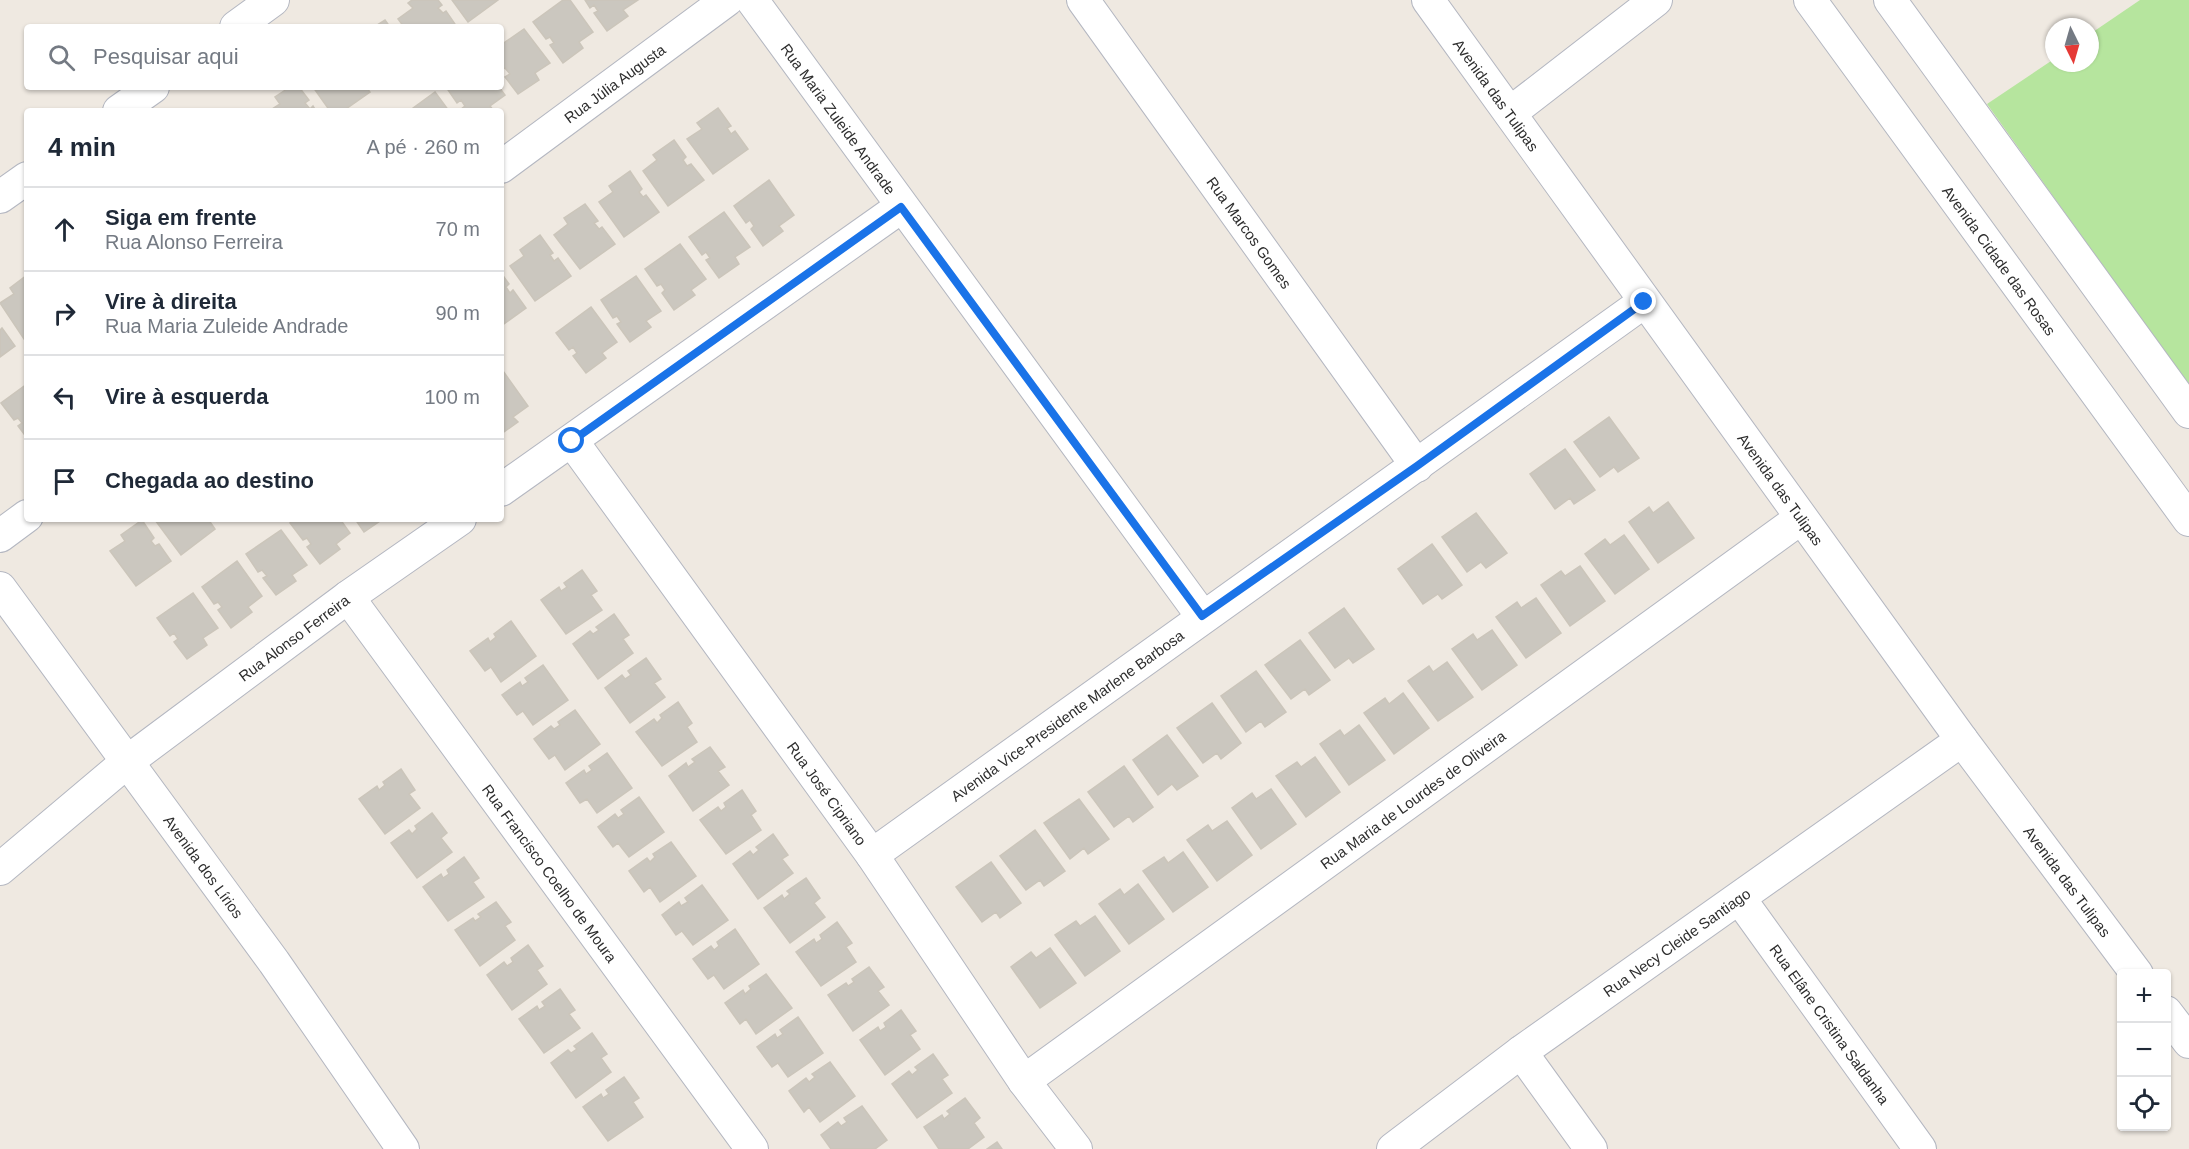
<!DOCTYPE html>
<html lang="pt">
<meta charset="utf-8">
<style>
body{margin:0;font-family:Arial,sans-serif;background:#f2f2f3;color:#1f2937}
.controls{position:absolute;right:18px;bottom:18px;display:grid;overflow:hidden;border-radius:6px;box-shadow:0 2px 4px #0004}
.controls button{width:54px;height:54px;display:grid;place-items:center;padding:0;border:0;border-bottom:2px solid #e0e1e3;background:#fff;color:#1f2937;font:30px sans-serif}
.compass{position:absolute;left:2045px;top:18px;width:54px;height:54px;border-radius:50%;background:#fff;box-shadow:0 2px 4px #0004;rotate:175deg}
.stop{position:absolute;width:18px;height:18px;margin:-14px;border:4px solid #1a73e8;border-radius:50%;background:#fff}
.stop.end{background:#1a73e8;border-color:#fff;box-shadow:0 2px 6px #0008}
.list{margin:0;padding:0;list-style:none}
h2{display:flex;justify-content:space-between;align-items:center;height:78px;margin:0;padding:0 24px;font-size:26px}
h2 small{font-size:20px;font-weight:400;color:#747a83}
.list li{display:grid;grid-template-columns:39px 1fr auto;gap:18px;align-items:center;box-sizing:border-box;height:84px;padding:0 24px;border-top:2px solid #e0e1e3}
.list b{display:block;font-size:22px;white-space:nowrap}
.list p{margin:0;font-size:20px;white-space:nowrap;color:#747a83}
.list em{font-size:20px;font-style:normal;color:#747a83}
.icon{flex:none;width:33px;height:33px;fill:none;stroke:currentColor;stroke-width:2;stroke-linecap:round;stroke-linejoin:round}
.map{position:relative;flex:none;width:2189px;height:1149px;overflow:hidden}
.search{position:absolute;background:#fff;box-shadow:0 2px 4px #0004;left:24px;top:24px;width:480px;height:66px;display:flex;align-items:center;gap:15px;box-sizing:border-box;padding:0 21px;border-radius:6px;color:#747a83;font-size:22px}
.panel{position:absolute;background:#fff;box-shadow:0 2px 4px #0004;left:24px;top:108px;width:480px;height:414px;border-radius:6px}
.map>svg:first-child{display:block}
</style>
<div class="map">
<svg width="2189" height="1149" viewBox="0 0 2189 1149">
<rect width="100%" height="100%" fill="#efe9e1"/>
<path fill="#b6e59e" d="M2140,0H2189V386L1987,104L2054,59V63H2090V34Z"/>
<path fill="#cbc7bf" stroke="#cbc5ba" stroke-width="1.5" d="M412,0H438L442,5L438,8L443,13L446,11L457,27H404L398,19L413,8L408,3Z
M452,0H498L468,22Z
M563,0H570L593,32L579,42L583,48L563,63L550,45L554,43L550,37L546,39L533,22Z
M585,0H638L623,10L628,16L607,31L594,13L598,11L594,5L590,8Z
M385,20L390,27H374Z
M524,29L550,63L535,73L539,80L518,94L505,77L510,74L505,68L501,70V45Z
M290,87H299L309,100L305,103L310,109L313,106L316,111H269L280,104L275,97Z
M313,87H366L370,92L343,111H330Z
M446,87H499L505,95L490,106L494,111H463L461,109L465,106L461,100L457,103Z
M435,92L449,111H409Z
M718,108L731,126L727,128L731,134L735,131L748,149L713,174L687,139L702,129L697,123Z
M674,140L686,157L683,160L687,166L691,164L704,180L668,206L643,171L657,160L653,155Z
M630,171L642,189L639,192L643,197L646,195L659,212L624,237L599,202L613,192L609,186Z
M769,180L794,215L779,226L783,231L763,246L751,229L754,226L750,220L746,223L734,206Z
M585,204L598,221L594,223L599,229L602,227L615,244L580,269L554,235L568,224L564,218Z
M724,212L750,247L735,257L739,264L719,278L706,260L710,258L706,252L702,255L689,237Z
M540,235L553,253L550,255L554,261L558,258L571,276L535,301L510,266L524,256L520,250Z
M680,244L706,279L691,290L695,295L674,310L662,293L665,290L661,284L657,286L645,269Z
M501,273L509,284L506,287L510,293L513,290L526,308L501,326Z
M27,275V337L24,339L0,303L14,294L10,288Z
M636,276L661,311L646,321L651,327L630,342L617,324L621,322L617,316L613,318L601,300Z
M591,307L617,342L602,353L606,358L586,373L573,356L577,353L573,347L569,350L556,333Z
M2,328L15,346L0,357V330Z
M503,371L528,406L513,417L518,422L501,434Z
M27,384V438L18,426L22,423L18,418L14,420L1,403Z
M1609,417L1639,458L1618,472L1614,467L1600,477L1574,442Z
M1565,449L1595,490L1574,504L1570,498L1555,509L1530,474Z
M1668,502L1694,538L1658,563L1629,522L1649,507L1653,513Z
M1476,513L1507,553L1486,568L1481,562L1467,572L1442,537Z
M208,519L215,529L181,555L155,520Z
M296,519H340L350,533L336,544L340,549L320,564L307,547L311,544L307,538L303,540L290,523Z
M355,519H383L364,532Z
M142,520L154,538L151,541L155,546L159,544L171,561L136,586L110,551L125,541L121,535Z
M281,530L307,565L292,575L296,581L276,595L263,578L267,576L262,570L258,572L246,554Z
M1624,535L1649,569L1615,594L1585,554L1605,539L1610,545Z
M1432,544L1462,585L1442,599L1438,594L1423,604L1398,569Z
M237,561L262,596L248,607L252,612L231,628L218,610L222,607L218,602L214,604L202,587Z
M1580,566L1605,601L1570,626L1541,585L1561,571L1565,576Z
M582,570L597,591L591,595L602,610L566,634L541,600L559,587L561,591L567,587L564,583Z
M193,593L218,628L203,638L207,645L187,659L174,642L178,639L174,633L170,636L157,618Z
M1536,598L1561,633L1526,658L1496,617L1517,602L1521,608Z
M1344,608L1374,649L1353,663L1349,658L1335,668L1309,633Z
M614,614L629,635L623,639L633,653L598,679L573,644L590,631L593,634L599,630L596,627Z
M511,621L536,656L501,682L491,667L485,671L470,651L488,638L490,642L496,637L494,634Z
M1492,630L1517,665L1482,690L1452,649L1473,634L1477,640Z
M1300,640L1330,680L1309,695L1305,689L1291,699L1265,665Z
M646,658L661,679L654,683L665,697L630,723L605,688L622,675L625,679L631,675L628,671Z
M1447,662L1473,697L1438,721L1408,681L1429,666L1433,672Z
M543,665L568,700L533,725L523,711L517,715L502,695L520,682L522,686L528,682L525,678Z
M1256,671L1286,712L1265,727L1261,721L1246,732L1221,696Z
M1403,693L1429,728L1394,754L1364,713L1385,698L1389,704Z
M678,702L692,723L687,727L697,742L662,766L636,732L654,719L657,723L662,718L660,715Z
M1212,703L1241,743L1221,759L1217,753L1203,763L1177,728Z
M575,710L600,744L565,770L555,755L549,759L534,739L551,726L554,729L560,725L558,722Z
M1359,725L1385,760L1349,785L1320,744L1340,730L1344,736Z
M1167,735L1198,776L1177,790L1172,784L1158,795L1133,760Z
M710,747L725,767L718,771L729,785L693,811L669,776L686,763L688,767L695,762L692,759Z
M607,753L632,788L597,813L587,799L580,803L566,783L584,770L586,774L592,770L589,766Z
M1315,757L1340,792L1306,817L1276,776L1297,762L1301,767Z
M1124,766L1153,807L1133,822L1129,816L1114,827L1088,792Z
M401,769L415,790L409,794L420,808L385,834L359,799L377,786L379,790L385,785L383,782Z
M1271,789L1296,824L1261,849L1232,808L1252,793L1256,799Z
M742,790L756,811L751,815L761,830L726,854L700,820L718,807L721,811L726,807L724,803Z
M639,797L664,832L629,857L618,843L613,847L598,827L615,814L618,818L624,814L621,810Z
M1079,799L1109,839L1088,854L1084,848L1070,859L1044,823Z
M432,813L447,833L441,838L452,852L417,878L391,843L409,830L412,834L417,829L415,826Z
M1227,821L1252,855L1217,881L1187,840L1208,825L1212,831Z
M1035,830L1065,871L1044,886L1040,880L1026,890L1000,856Z
M773,834L788,855L782,859L793,873L758,899L733,864L750,851L753,855L759,850L756,847Z
M671,842L696,876L660,902L650,887L644,892L629,871L647,858L650,862L655,857L653,854Z
M1183,852L1208,887L1173,912L1143,871L1164,857L1168,863Z
M464,857L479,878L473,882L484,897L448,921L423,887L441,874L443,878L449,874L447,870Z
M991,862L1021,903L1000,918L996,912L982,922L956,887Z
M806,878L820,898L814,903L825,917L790,943L764,908L782,895L784,899L790,894L787,891Z
M1138,884L1164,919L1129,944L1099,904L1120,889L1124,895Z
M702,885L728,920L693,945L682,931L676,935L662,915L679,902L681,906L688,902L685,898Z
M496,902L511,922L505,926L515,940L480,966L455,930L473,918L475,921L481,917L478,914Z
M1095,916L1120,951L1085,976L1055,935L1076,921L1080,926Z
M837,922L852,943L846,947L856,962L821,986L796,952L814,939L816,943L822,939L820,935Z
M735,929L759,964L724,989L714,975L708,979L693,959L711,946L714,950L719,946L717,942Z
M528,945L543,966L537,970L547,984L512,1010L487,975L504,962L507,966L513,962L511,958Z
M1050,948L1076,983L1040,1008L1011,967L1031,952L1036,958Z
M869,967L884,987L878,991L889,1005L853,1031L828,995L846,983L848,986L854,982L852,979Z
M766,974L792,1008L756,1034L746,1019L740,1024L725,1003L743,990L745,994L751,989L749,986Z
M560,989L575,1010L569,1014L580,1028L544,1053L519,1019L537,1006L539,1010L545,1006L542,1002Z
M901,1010L916,1031L910,1035L920,1049L885,1075L860,1040L878,1027L880,1031L886,1027L884,1023Z
M798,1017L823,1053L788,1077L778,1063L772,1067L757,1047L775,1034L777,1038L783,1034L780,1030Z
M592,1033L607,1054L601,1058L611,1072L576,1098L551,1063L568,1050L571,1053L577,1049L574,1046Z
M933,1054L948,1075L942,1079L952,1093L917,1118L892,1084L909,1071L912,1075L918,1070L915,1067Z
M830,1062L855,1096L820,1122L809,1107L804,1112L789,1091L806,1078L809,1082L815,1077L812,1074Z
M624,1077L639,1098L633,1102L643,1117L608,1141L583,1107L601,1094L603,1098L609,1094L606,1090Z
M965,1098L980,1118L974,1123L984,1137L968,1149H939L924,1127L942,1115L944,1119L950,1114L947,1111Z
M862,1106L887,1140L875,1149H831L821,1135L838,1122L841,1126L847,1122L844,1118Z
M997,1142L1002,1149H987Z"/>
<g fill="none" stroke-linecap="round" stroke-linejoin="round">
<defs>
<g id="street">
<path id="s1" d="M752,0L1202,616"/>
<path id="s2" d="M1083,0L1417,466"/>
<path id="s3" d="M1428,0L1962,740L2137,974"/>
<path id="s4" d="M1810,0L2189,520"/>
<path d="M1890,0L2189,412"/>
<path d="M236,27L273,0"/>
<path d="M119,111L153,87"/>
<path d="M1510,113L1656,0"/>
<path id="s5" d="M501,167L727,0"/>
<path d="M0,197L27,178"/>
<path id="s6" d="M572,441L872,855L1024,1081L1076,1149"/>
<path d="M501,490L901,207"/>
<path d="M0,536L27,516"/>
<path id="s7" d="M0,588L274,962L403,1149"/>
<path id="s8" d="M348,597L752,1149"/>
<path id="s9" d="M872,855L1644,302"/>
<path id="s10" d="M0,869L128,761L348,597L460,519"/>
<path id="s11" d="M1740,899L1920,1149"/>
<path d="M2166,1012L2189,1042"/>
<path d="M1521,1052L1591,1149"/>
<path id="s12" d="M1024,1081L1801,518"/>
<path id="s13" d="M1393,1149L1521,1052L1962,740"/>
</g>
</defs>
<use href="#street" stroke="#b4b7c1" stroke-width="34"/>
<use href="#street" stroke="#fff" stroke-width="32"/>
</g>
<g fill="none" stroke-linecap="round" stroke-linejoin="round">
<path stroke="#1a73e8" stroke-width="8" d="M572,441L901,207L1202,616L1417,466L1644,302"/>
</g>
<g text-anchor="middle" dominant-baseline="central" stroke-width="4.5" stroke-linejoin="round" paint-order="stroke">
<g font-size="15" fill="#2e2e2e" stroke="#fff">
<text stroke="none"><textPath href="#s5" startOffset="141">Rua Júlia Augusta</textPath></text>
<text stroke="none"><textPath href="#s3" startOffset="117">Avenida das Tulipas</textPath></text>
<text stroke="none"><textPath href="#s1" startOffset="147">Rua Maria Zuleide Andrade</textPath></text>
<text stroke="none"><textPath href="#s2" startOffset="286">Rua Marcos Gomes</textPath></text>
<text stroke="none"><textPath href="#s4" startOffset="322">Avenida Cidade das Rosas</textPath></text>
<text stroke="none"><textPath href="#s3" startOffset="603">Avenida das Tulipas</textPath></text>
<text stroke="none"><textPath href="#s10" startOffset="374">Rua Alonso Ferreira</textPath></text>
<text stroke="none"><textPath href="#s9" startOffset="240">Avenida Vice-Presidente Marlene Barbosa</textPath></text>
<text stroke="none"><textPath href="#s6" startOffset="435">Rua José Cipriano</textPath></text>
<text stroke="none"><textPath href="#s12" startOffset="480">Rua Maria de Lourdes de Oliveira</textPath></text>
<text stroke="none"><textPath href="#s7" startOffset="345">Avenida dos Lírios</textPath></text>
<text stroke="none"><textPath href="#s8" startOffset="342">Rua Francisco Coelho de Moura</textPath></text>
<text stroke="none"><textPath href="#s3" startOffset="1089">Avenida das Tulipas</textPath></text>
<text stroke="none"><textPath href="#s13" startOffset="351">Rua Necy Cleide Santiago</textPath></text>
<text stroke="none"><textPath href="#s11" startOffset="154">Rua Elâne Cristina Saldanha</textPath></text>
</g>
</g>
</svg>
<div class="controls">
<button>+</button>
<button>−</button>
<button><svg class="icon" aria-label="locate" viewBox="0 0 24 24"><circle cx="12" cy="12" r="6"/><path d="M12 2v4M12 18v4M2 12h4M18 12h4"/></svg></button>
</div>
<svg class="compass" viewBox="-18 -18 36 36"><path d="M0-13l5 13h-10z" fill="#e53935"/><path d="M0 13l5-13h-10z" fill="#747a83"/></svg>
<div class="stop" style="left:572px;top:441px"></div>
<div class="stop end" style="left:1644px;top:302px"></div>
<div class="search"><svg class="icon" aria-label="search" viewBox="0 0 24 24"><circle cx="10" cy="10" r="6"/><path d="M15 15l6 6"/></svg>Pesquisar aqui</div>
<section class="panel">
<h2>4 min<small>A pé · 260 m</small></h2>
<ul class="list">
<li><svg class="icon" aria-label="ahead" viewBox="0 0 24 24"><path d="M12 20V5M6 11l6-6 6 6"/></svg><div><b>Siga em frente</b><p>Rua Alonso Ferreira</p></div><em>70 m</em></li>
<li><svg class="icon" aria-label="right" viewBox="0 0 24 24"><path d="M7 20v-9h11M14 6l5 5-5 5"/></svg><div><b>Vire à direita</b><p>Rua Maria Zuleide Andrade</p></div><em>90 m</em></li>
<li><svg class="icon" aria-label="left" viewBox="0 0 24 24"><path d="M17 20v-9H6M10 6l-5 5 5 5"/></svg><div><b>Vire à esquerda</b></div><em>100 m</em></li>
<li><svg class="icon" aria-label="arrive" viewBox="0 0 24 24"><path d="M6 21V4h12l-3 4 3 4H6"/></svg><div><b>Chegada ao destino</b></div></li>
</ul>
</section>
</div>
